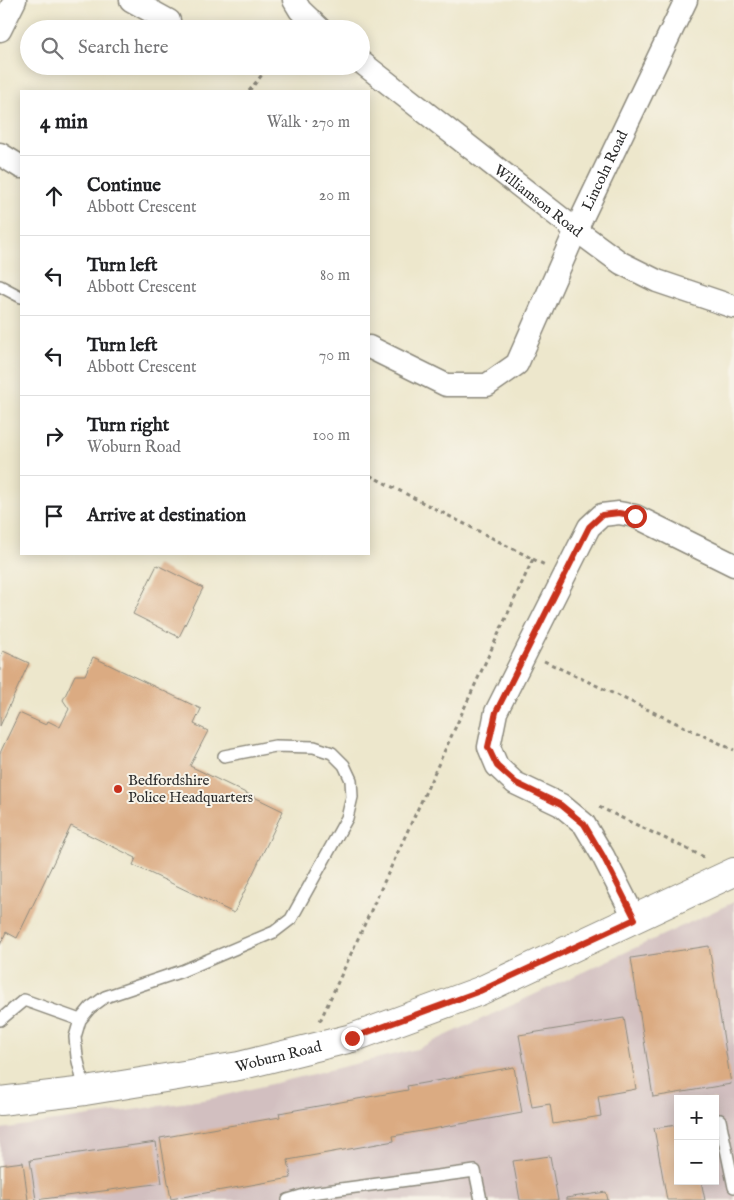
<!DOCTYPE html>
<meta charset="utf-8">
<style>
body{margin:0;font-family:"IM FELL English",serif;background:#f6f6f6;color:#202124}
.controls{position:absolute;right:15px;bottom:15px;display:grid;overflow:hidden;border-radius:0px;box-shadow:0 2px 12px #0003}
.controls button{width:45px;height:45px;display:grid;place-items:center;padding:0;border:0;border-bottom:1px solid #e0e0e0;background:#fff;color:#202124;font:25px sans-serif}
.stop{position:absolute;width:15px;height:15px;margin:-11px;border:4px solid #c8321e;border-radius:50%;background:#fff}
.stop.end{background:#c8321e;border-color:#fff;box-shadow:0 1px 5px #0008}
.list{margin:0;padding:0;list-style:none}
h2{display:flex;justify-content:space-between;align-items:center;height:65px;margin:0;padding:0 20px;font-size:21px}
h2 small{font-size:16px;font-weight:400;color:#757577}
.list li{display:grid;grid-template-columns:32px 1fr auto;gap:15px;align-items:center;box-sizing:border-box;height:80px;padding:0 20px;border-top:1px solid #e0e0e0}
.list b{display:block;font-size:19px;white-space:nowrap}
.list p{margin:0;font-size:16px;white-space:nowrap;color:#757577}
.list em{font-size:16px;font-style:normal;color:#757577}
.icon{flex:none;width:28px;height:28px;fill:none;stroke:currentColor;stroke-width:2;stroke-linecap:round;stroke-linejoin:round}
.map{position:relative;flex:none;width:734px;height:1200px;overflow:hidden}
.search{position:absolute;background:#fff;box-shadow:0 2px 12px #0003;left:20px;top:20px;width:350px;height:55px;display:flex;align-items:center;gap:12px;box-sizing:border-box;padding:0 18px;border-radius:28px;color:#757577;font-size:19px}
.panel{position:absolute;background:#fff;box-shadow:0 2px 12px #0003;left:20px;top:90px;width:350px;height:465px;border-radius:0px}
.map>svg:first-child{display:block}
</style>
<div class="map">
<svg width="734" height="1200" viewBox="0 0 734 1200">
<rect width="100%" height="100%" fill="#f7f3e8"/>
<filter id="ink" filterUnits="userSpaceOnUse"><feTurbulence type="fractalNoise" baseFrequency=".02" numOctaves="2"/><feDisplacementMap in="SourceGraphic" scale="10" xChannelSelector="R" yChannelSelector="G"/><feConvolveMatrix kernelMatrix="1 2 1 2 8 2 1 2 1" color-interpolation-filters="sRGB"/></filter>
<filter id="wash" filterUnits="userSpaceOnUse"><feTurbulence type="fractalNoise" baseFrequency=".0096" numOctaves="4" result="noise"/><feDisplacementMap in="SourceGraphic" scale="20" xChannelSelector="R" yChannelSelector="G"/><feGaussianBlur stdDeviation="1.12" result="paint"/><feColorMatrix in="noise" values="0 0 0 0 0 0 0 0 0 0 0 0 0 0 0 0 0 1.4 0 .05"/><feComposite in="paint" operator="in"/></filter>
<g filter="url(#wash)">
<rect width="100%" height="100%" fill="#ede7cc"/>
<path fill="#d2bfc0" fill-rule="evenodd" d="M734,902V1200H0V1129L209,1099L417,1049ZM678,1099H715V1181H678Z"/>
<g id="blocks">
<path fill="#dbab82" d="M157,565L203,588L179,637L133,614Z
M3,651L29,663L0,726V658Z
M93,657L201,709L194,724L208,731L190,766L283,811L234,913L133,865L136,858L71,826L17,938L6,932L0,945V753L19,713L46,725L48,721L60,727L69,709L63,700L75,675H85Z
M709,946L731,1084L653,1097L631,958Z
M624,1018L636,1089L598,1096L601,1116L553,1124L550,1104L532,1107L519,1035Z
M514,1067L522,1113L393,1136L394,1141L288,1160L291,1178L171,1199L160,1138L280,1117L279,1113L408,1090L407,1086Z
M678,1125V1181H701L705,1200H667L654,1128Z
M156,1142L162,1183L36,1200L30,1160Z
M550,1156L558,1200H520L513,1161Z
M23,1162L28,1200H0V1165Z
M606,1192L608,1200H566V1198Z"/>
</g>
</g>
<g filter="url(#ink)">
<use href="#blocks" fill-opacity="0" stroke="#8c897c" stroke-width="1"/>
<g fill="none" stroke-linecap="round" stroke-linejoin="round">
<defs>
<path id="service" d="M0,286L21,297
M0,1020L24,1000L80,1020
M85,1091L77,1057L75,1037L80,1020L90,1008L105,997L182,971L274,932L291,919L347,818L352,797L351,780L344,765L332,753L314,747L275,746L224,756
M720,1120L734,1187
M288,1200L311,1193L475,1171L481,1200"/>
<g id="minor">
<path d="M131,0L169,21"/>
<path d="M294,0L300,10L320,29"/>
<path d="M0,30L15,0"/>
<path id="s1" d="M361,62L576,230L621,263L657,281L734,307"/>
<path d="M0,154L21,167"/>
<path id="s2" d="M369,347L446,385H487L517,364L576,230L686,0"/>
<path d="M635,919L603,856L584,824L561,805L515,783L497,766L489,747L496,712L589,527L602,515L619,513L635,516L734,565"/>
</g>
<g id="secondary">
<path id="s3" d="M0,1101L85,1091L239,1066L352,1038L480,991L734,872"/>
</g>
</defs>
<use href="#service" stroke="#8c897c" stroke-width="14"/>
<use href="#minor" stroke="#8c897c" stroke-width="25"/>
<use href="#secondary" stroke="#8c897c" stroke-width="30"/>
<path stroke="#8c897c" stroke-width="3" stroke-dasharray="4 4" stroke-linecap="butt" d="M249,91L269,66
M533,559L545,565
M544,661L734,750
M599,807L706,858
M320,1021L533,559L369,475"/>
<use href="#service" stroke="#fff" stroke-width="11"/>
<use href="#minor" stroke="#fff" stroke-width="22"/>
<use href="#secondary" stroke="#fff" stroke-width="28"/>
</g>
</g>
<g fill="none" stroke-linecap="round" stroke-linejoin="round" filter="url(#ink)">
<path stroke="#c8321e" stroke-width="6" d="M352,1038L480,991L635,919L603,856L584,824L561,805L516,783L497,766L488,747L496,712L589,527L602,515L619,513L635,516"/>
</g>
<circle fill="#c8321e" stroke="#f7f3e8" stroke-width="2" cx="118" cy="789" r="5"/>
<g text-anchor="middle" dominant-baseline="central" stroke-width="4" stroke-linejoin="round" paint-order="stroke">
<g font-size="15" fill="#2b2b2b" stroke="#f7f3e8">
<text stroke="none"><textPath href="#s2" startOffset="376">Lincoln Road</textPath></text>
<text stroke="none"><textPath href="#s1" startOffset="225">Williamson Road</textPath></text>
<text stroke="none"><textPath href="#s3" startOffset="282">Woburn Road</textPath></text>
</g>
<g font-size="15" fill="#2b2b2b" stroke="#f7f3e8" text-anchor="start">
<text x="128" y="780">Bedfordshire<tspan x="128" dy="17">Police Headquarters</tspan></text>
</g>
</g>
</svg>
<div class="controls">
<button>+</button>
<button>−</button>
</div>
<div class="stop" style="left:635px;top:516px"></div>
<div class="stop end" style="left:352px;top:1038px"></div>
<div class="search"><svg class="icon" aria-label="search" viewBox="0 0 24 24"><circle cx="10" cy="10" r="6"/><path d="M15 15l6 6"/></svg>Search here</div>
<section class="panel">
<h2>4 min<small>Walk · 270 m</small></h2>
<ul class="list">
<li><svg class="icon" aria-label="ahead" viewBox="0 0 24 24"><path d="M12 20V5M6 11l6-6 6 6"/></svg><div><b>Continue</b><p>Abbott Crescent</p></div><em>20 m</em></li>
<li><svg class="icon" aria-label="left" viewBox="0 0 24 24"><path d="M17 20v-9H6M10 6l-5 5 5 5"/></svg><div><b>Turn left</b><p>Abbott Crescent</p></div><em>80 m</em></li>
<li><svg class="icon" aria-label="left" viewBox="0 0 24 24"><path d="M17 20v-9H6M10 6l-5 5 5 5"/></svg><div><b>Turn left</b><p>Abbott Crescent</p></div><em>70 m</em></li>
<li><svg class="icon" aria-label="right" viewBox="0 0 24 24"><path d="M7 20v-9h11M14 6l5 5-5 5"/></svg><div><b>Turn right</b><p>Woburn Road</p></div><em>100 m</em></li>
<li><svg class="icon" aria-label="arrive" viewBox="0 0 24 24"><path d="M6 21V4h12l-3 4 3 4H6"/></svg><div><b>Arrive at destination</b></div></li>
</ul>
</section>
</div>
